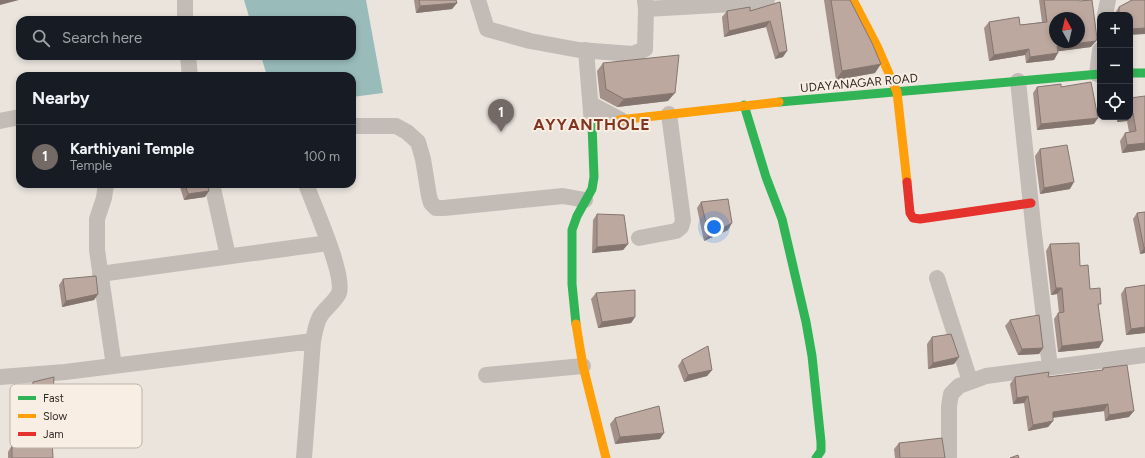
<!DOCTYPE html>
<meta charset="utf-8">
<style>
body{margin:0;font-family:Figtree,sans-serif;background:#242831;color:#f1f3f6}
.controls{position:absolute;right:12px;top:12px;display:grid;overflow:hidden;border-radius:8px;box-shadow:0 2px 6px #0003}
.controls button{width:36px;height:36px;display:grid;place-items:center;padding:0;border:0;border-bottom:1px solid #363941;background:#171b24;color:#f1f3f6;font:20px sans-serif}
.compass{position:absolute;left:1049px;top:12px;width:36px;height:36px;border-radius:50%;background:#171b24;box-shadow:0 2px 6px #0003;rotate:352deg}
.you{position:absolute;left:714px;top:227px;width:14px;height:14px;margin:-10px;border:3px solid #fff;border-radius:50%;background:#1a73e8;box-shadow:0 0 0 6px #1a73e833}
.badge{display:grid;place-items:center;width:26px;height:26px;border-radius:50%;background:#736a65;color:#fff;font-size:13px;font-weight:700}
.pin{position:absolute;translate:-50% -33px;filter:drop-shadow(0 1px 2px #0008)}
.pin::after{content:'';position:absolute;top:21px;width:14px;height:12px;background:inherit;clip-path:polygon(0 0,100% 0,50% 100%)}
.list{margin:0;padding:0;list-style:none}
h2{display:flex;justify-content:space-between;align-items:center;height:52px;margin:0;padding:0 16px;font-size:17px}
h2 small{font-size:13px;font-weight:400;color:#9ea1a6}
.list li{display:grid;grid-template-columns:26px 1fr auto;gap:12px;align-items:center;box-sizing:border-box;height:64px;padding:0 16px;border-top:1px solid #363941}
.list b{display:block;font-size:15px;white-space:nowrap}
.list p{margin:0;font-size:13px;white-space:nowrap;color:#9ea1a6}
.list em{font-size:13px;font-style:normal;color:#9ea1a6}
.icon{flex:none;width:22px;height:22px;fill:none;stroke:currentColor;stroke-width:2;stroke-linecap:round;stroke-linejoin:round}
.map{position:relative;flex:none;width:1145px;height:458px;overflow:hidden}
.search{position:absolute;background:#171b24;box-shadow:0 2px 6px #0003;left:16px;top:16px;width:340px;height:44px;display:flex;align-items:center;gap:10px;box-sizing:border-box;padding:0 14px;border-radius:12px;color:#9ea1a6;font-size:15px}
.panel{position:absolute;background:#171b24;box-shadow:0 2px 6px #0003;left:16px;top:72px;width:340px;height:116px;border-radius:12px}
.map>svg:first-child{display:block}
</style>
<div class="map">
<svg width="1145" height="458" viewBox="0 0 1145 458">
<rect width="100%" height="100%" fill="#eae4dd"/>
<path fill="#99bcbb" d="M244,0H366L383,93L352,97V76H267L261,56H352V20H250Z"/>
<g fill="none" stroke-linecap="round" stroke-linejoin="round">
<path stroke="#c3bcb6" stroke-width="16" d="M185,0V20
M478,0L487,29L530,41L579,50L633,54L645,49L646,9
M645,0L646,9L752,3L767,0
M1105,15L1108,0
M586,50L592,124
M188,56L190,76
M1097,74L1100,50
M1018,81L1034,234L1050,367
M591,104L621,120
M0,121L20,117
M352,126H396L407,132L418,142L423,159L429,196L431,203L436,208H444L563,196L585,200
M106,184L104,198L97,219V250L114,366
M212,184L228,256
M639,238L676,231L681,227L683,220L669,114
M100,274L328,243
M937,278L970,381
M486,375L583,366
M0,377L65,372L313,341
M304,458L313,341C315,332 316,322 321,315C326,308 337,299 339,293C345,274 314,206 306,184
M949,458V406L951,394L959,386L986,376L1145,355"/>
<path stroke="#30b455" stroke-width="9" d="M1130,73H1145
M779,102L1100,74
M744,105L766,177L782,219L806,322L812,356L821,442V451L816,458
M576,324L572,284V230L577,216L592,189L594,177L592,124"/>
<path stroke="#ff9f0a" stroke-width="9" d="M853,0L877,46L897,92L907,182
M619,120L779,102
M576,324L583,366L606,458"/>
<path stroke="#e5322d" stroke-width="9" d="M907,182L910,213L913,218L920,219L1031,203"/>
</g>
<path fill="#a39089" d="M414,0H456L457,3L452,9L416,13Z
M824,0H850L875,73L836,80Z
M1039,0H1078L1091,47L1058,51L1054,60L1026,63L1025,55L989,61L984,28L989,22L1020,25L1042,22Z
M1130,0H1145L1130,15H1115V13L1119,7L1130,1Z
M780,2L783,57L775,59L766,27L724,37L722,17L727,11H750Z
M603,63L668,101L617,107L600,98L597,71Z
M1037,87H1061L1094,124L1037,130L1033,93Z
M1130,98L1145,150L1122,153L1120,141L1125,133L1129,132L1127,121L1117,122V117H1130Z
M1040,149L1070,189L1040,194L1035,156Z
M179,184H208L205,197L184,200Z
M701,202L728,230L704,241L697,208Z
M1145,212V253L1140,254L1133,219L1137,213Z
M597,214L628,244L623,250L592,253L593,220Z
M1050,244L1080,266L1099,307V348L1058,352L1054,319L1058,313H1059L1057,294L1051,295L1046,251Z
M63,279L98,294L94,300L62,307L59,285Z
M1145,285V333L1126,335L1121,294L1125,288Z
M596,293L635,317L631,323L598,328L591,299Z
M1010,320L1043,348L1039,354L1018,355L1005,326Z
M932,337L959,357L954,364L928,369L927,344Z
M682,360L712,370L707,376L684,382L678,366Z
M1103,368L1129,417L1105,421L1104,411L1053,418V421L1048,427L1028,431L1024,403L1013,404L1010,384L1015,377H1048L1102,370Z
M33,382L49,402L30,403L29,388Z
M615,418L660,439L615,444L610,424Z
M899,443L945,458H895L894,449Z
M12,445L53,458H8V452Z"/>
<path fill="#84766f" d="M0,0H19L0,5Z
M457,3L452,9L416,13L420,6Z
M770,21L766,27L724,37L729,31Z
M1145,28V34L1130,35V29Z
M1096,41L1091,47L1053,52L1057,46Z
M1029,49L1025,55L989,61L994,55Z
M787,51L783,57L775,59L779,53Z
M1058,53L1054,60L1026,63L1030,57Z
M881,64L875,73L836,80L842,71Z
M675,93L668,101L617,107L624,99Z
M1130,113H1133L1130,117Z
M1120,117H1130L1127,121L1117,122Z
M1098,118L1094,124L1037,130L1041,124Z
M1145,143V150L1122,153L1127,145Z
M1074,182L1070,189L1040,194L1044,188Z
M209,191L205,197L184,200L188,194Z
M732,223L728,230L704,241L709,235Z
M628,244L623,250L592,253L597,247Z
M1145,247V253L1140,254L1144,248Z
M1056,288H1062L1057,294L1051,295Z
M98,294L94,300L62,307L66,301Z
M635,317L631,323L598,328L602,322Z
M1145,327V333L1126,335L1131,329Z
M1103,341L1099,348L1058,352L1062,346Z
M1043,348L1039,354L1018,355L1022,349Z
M959,357L954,364L928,369L933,363Z
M712,370L707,376L684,382L688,375Z
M53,395L49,402L30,403L34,397Z
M1028,396L1024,403L1013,404L1017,398Z
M1108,404L1104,411L1048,418L1053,412Z
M1134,411L1129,417L1105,421L1109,415Z
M1053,421L1048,427L1028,431L1033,425Z
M664,433L660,439L615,444L620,437Z"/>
<path fill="#bda89f" stroke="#84766f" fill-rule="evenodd" d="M419,0H456L457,3L420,6Z
M831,0H850L872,43L881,64L842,71Z
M1044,0H1078L1079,1L1092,0L1097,38L1096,41L1057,46L1058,53L1030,57L1029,49L994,55L989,22L1019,17L1020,25L1047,22ZM1055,18H1079V42H1055Z
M1132,0H1145V28L1130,29V15H1119V7Z
M780,2L787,51L779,53L770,21L729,31L727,11L750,7V11Z
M679,55L675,93L624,99L606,89L603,63Z
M1091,82L1098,118L1041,124L1037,87L1061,84V87Z
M1145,96V143L1127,145L1125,133L1136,131L1133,113H1130V98Z
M1067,145L1074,182L1044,188L1040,149Z
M185,184H208L209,191L188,194Z
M728,199L732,223L709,235L701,202Z
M1145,212V247L1144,248L1137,213Z
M597,214L624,215L628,244L597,247Z
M1079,243L1080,266L1088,265L1090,289L1100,288L1101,304H1098L1103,341L1062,346L1058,313L1064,312L1062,288H1056L1050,244Z
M96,276L98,294L66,301L63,279Z
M1145,285V327L1131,329L1125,288Z
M635,290V317L602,322L596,293Z
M1039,315L1043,348L1022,349L1010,320Z
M951,334L959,357L933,363L932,337Z
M708,346L712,370L688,375L682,360Z
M1127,365L1134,411L1109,415L1108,404L1053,412V421L1033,425L1028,396L1017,398L1015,377L1049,372L1048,377L1103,370V368Z
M54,377L53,395L34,397L33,382Z
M659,406L664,433L620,437L615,418Z
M942,438L945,458H900L899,443Z
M52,440L53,458H12V445Z
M1018,455L1019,458H1010Z"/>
<g text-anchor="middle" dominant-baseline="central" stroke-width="4" stroke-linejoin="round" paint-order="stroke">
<g font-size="12" fill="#332925" stroke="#f8eee3">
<text transform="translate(859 83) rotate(-5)">UDAYANAGAR ROAD</text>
</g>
<g font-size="16" font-weight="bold" letter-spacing="1" fill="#803620" stroke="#f8eee3">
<text x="592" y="124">AYYANTHOLE</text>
</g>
</g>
<rect x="10" y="384" width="132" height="64" rx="6" fill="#f8eee3" stroke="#bdb3aa" stroke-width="1"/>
<rect x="18" y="396" width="18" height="4" fill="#30b455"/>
<rect x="18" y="414" width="18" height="4" fill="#ff9f0a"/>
<rect x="18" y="432" width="18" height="4" fill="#e5322d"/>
<g font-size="11" fill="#332925">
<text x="43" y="402">Fast</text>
<text x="43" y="420">Slow</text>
<text x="43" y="438">Jam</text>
</g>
</svg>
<div class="controls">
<button>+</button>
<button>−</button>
<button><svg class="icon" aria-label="locate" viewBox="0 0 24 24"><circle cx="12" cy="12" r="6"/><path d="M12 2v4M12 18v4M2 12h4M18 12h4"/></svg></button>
</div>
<svg class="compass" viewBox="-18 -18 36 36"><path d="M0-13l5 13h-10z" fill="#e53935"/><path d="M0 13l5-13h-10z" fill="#9ea1a6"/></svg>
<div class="you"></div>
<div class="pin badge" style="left:501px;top:132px">1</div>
<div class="search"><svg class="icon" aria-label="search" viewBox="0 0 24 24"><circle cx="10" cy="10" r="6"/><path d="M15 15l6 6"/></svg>Search here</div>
<section class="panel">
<h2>Nearby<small></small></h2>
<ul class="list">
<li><span class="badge">1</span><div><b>Karthiyani Temple</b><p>Temple</p></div><em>100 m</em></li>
</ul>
</section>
</div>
